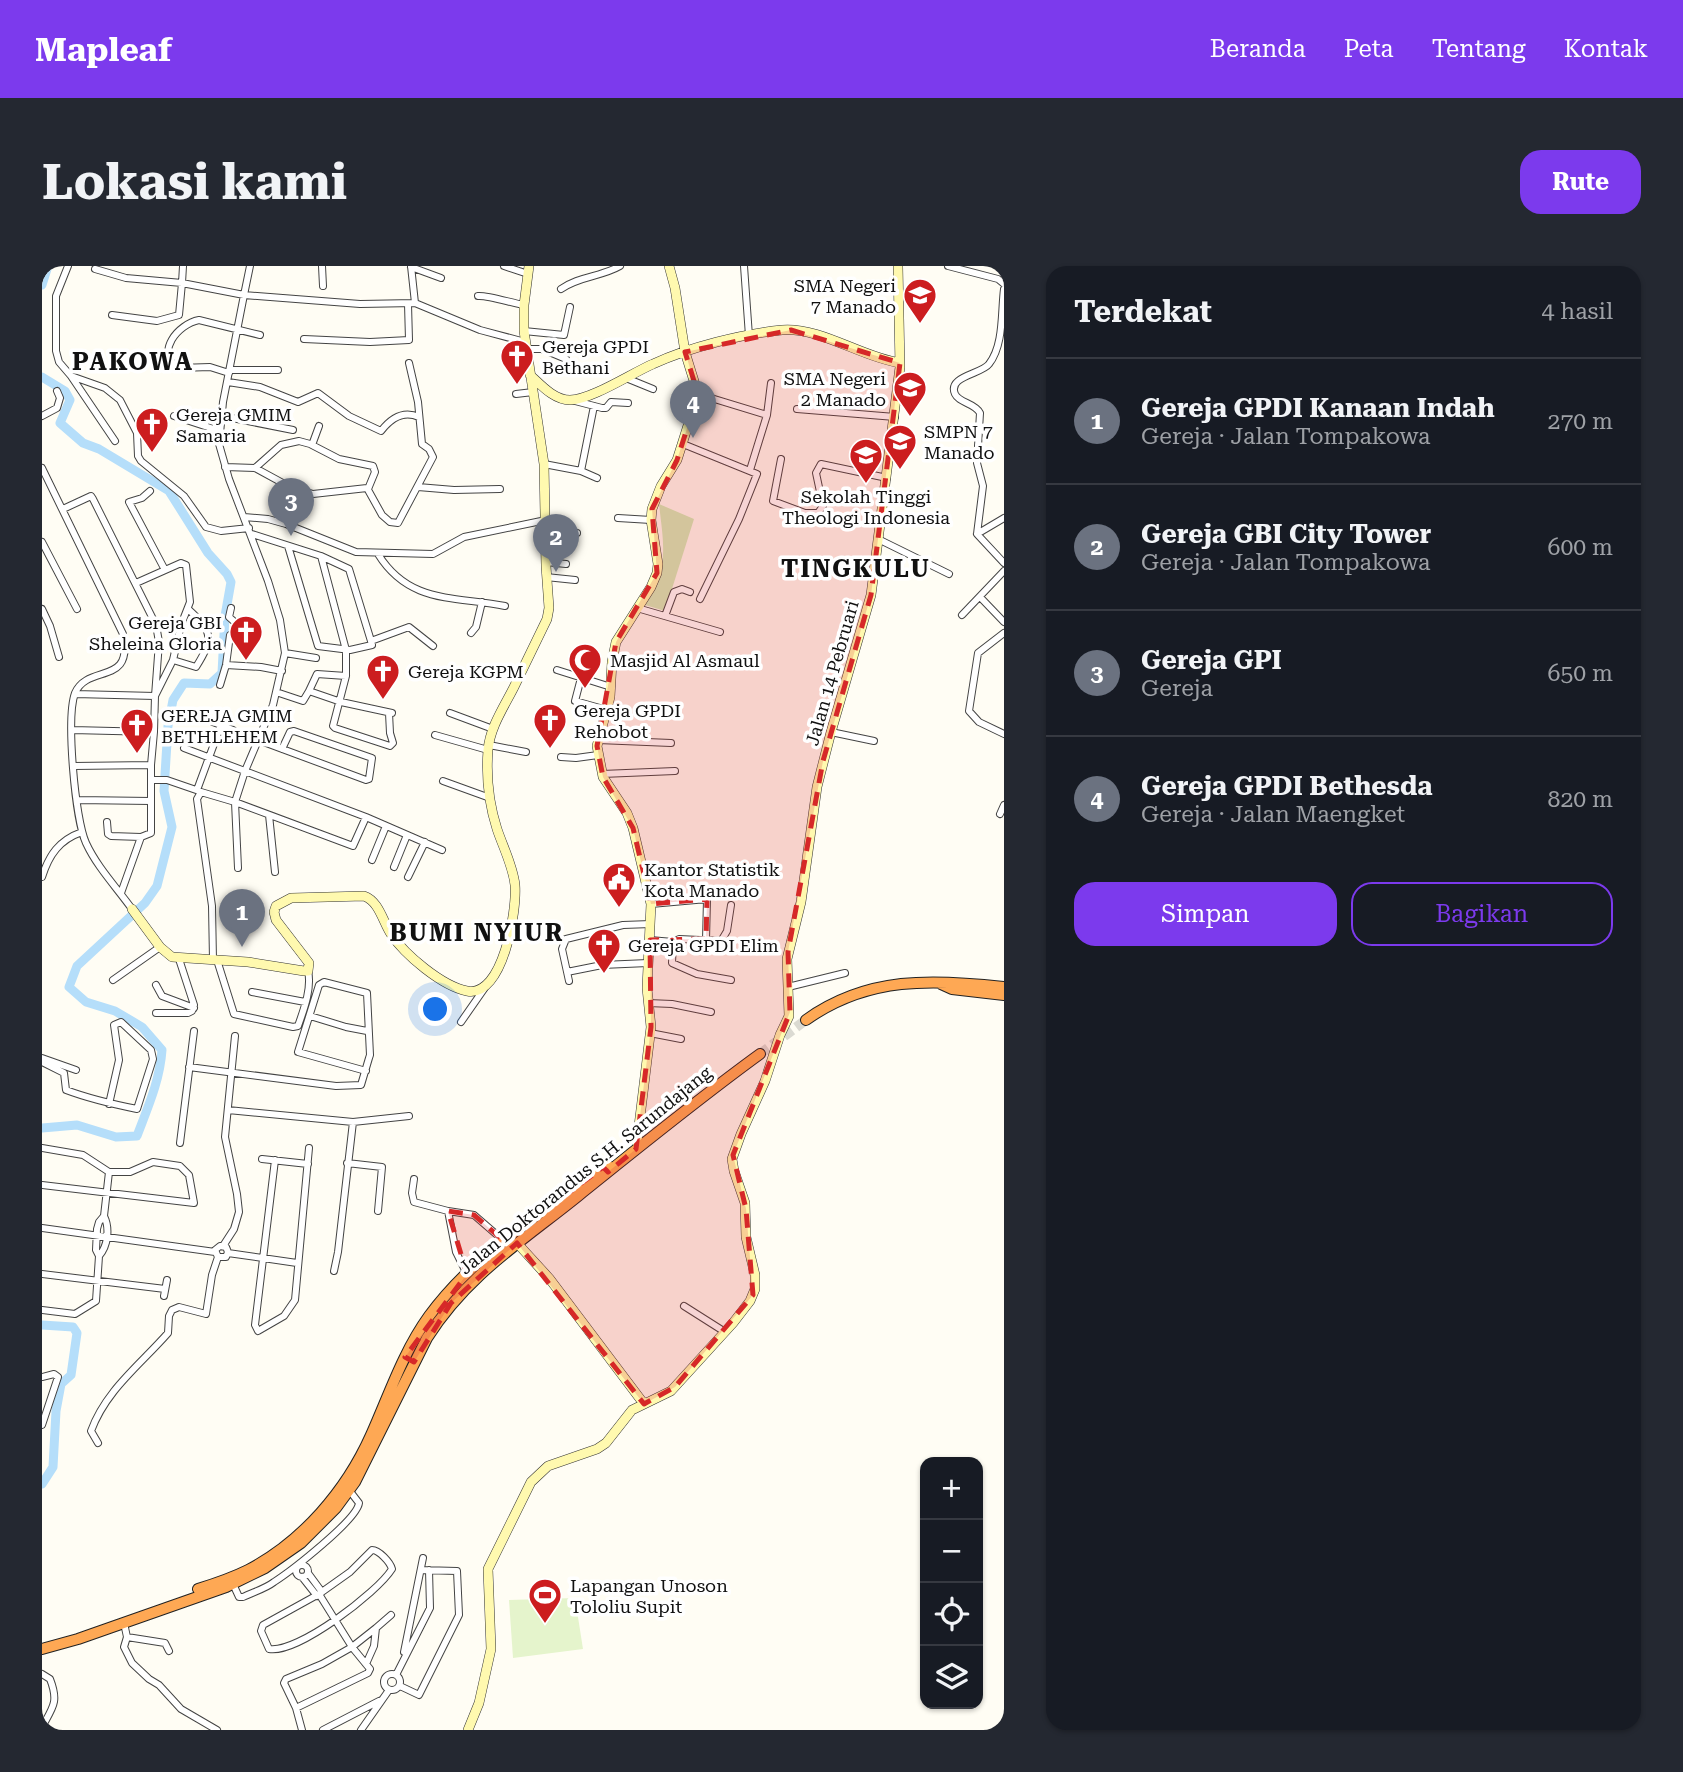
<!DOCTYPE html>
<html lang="id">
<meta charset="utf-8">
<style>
body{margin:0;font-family:"Roboto Serif",serif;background:#242831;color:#f1f3f6}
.controls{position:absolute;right:21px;bottom:21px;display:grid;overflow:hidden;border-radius:14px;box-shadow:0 2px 5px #0004}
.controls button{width:63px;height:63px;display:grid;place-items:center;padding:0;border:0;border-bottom:2px solid #363941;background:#171b24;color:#f1f3f6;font:35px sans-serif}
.you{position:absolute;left:394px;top:744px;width:24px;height:24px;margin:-18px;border:5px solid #fff;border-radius:50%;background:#1a73e8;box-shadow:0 0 0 10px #1a73e833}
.badge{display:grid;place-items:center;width:46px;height:46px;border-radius:50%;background:#7c3aed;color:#fff;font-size:23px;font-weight:700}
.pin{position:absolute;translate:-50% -58px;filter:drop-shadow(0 2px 4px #0008)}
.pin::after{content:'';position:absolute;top:37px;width:24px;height:21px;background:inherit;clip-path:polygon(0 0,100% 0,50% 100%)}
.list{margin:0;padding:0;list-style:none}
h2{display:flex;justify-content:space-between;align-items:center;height:91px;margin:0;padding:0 28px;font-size:30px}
h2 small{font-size:23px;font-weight:400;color:#9ea1a6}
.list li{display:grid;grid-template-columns:46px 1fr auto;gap:21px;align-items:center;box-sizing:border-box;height:126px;padding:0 28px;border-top:2px solid #363941}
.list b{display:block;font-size:26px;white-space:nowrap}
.list p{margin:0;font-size:23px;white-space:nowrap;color:#9ea1a6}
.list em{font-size:23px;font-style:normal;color:#9ea1a6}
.actions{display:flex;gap:14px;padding:21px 28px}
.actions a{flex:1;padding:16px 0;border:2px solid #7c3aed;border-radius:21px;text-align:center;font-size:24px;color:#7c3aed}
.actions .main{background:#7c3aed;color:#fff}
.icon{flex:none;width:38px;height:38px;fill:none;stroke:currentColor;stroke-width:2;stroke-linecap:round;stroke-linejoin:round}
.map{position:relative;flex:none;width:962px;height:1464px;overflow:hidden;border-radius:21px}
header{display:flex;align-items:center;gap:42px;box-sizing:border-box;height:98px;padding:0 35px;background:#7c3aed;color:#fff}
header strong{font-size:33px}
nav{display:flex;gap:38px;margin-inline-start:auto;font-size:24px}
.intro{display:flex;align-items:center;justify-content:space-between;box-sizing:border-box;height:168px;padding:0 42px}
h1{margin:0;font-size:49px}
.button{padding:18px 32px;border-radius:21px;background:#7c3aed;color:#fff;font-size:24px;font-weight:700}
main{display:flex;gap:42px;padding:0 42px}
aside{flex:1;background:#171b24;border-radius:21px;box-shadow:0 2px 5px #0004}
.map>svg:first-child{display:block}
</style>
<header>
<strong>Mapleaf</strong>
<nav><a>Beranda</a><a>Peta</a><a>Tentang</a><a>Kontak</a></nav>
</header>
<div class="intro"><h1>Lokasi kami</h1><a class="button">Rute</a></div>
<main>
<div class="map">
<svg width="962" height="1464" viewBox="0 0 962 1464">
<rect width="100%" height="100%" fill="#fffdf4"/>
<path fill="#d3edba" d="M617,238L652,253L623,345L603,339C627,297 622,283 617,238Z"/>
<path fill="#e5f4cc" d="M533,1332L541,1383L471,1392L467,1334Z"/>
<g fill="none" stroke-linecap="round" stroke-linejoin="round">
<path stroke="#b5defa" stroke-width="9" d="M0,19L6,0
M0,111L23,125L28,134L18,157L41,177L57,183L127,225L166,287L185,308L189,316L183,350L180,407L168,418L142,417L131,434L126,460L122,525L130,561L115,620L103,637L35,700L27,721L44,736L73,745L100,761L120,784C118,814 106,841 95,870L74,871L35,859L0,862
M0,1059L31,1061L35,1067L29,1109L19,1118L14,1145L11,1201L0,1218"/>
<path stroke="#dbdad2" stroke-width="10" stroke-dasharray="10 5" stroke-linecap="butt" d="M718,788L764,754"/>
<defs>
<path id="street" d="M26,0L14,30V85L17,96L29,110L63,122L78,134L95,167L96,190L99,195L142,230L164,261L179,265L207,262
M141,0L140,17L202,29L181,136L177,178L187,213L226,315L238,354L243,387L231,439L203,505L193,536L159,526L155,533L170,640L171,694
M208,0L202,29L318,38L373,37L438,64L483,76
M280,0L281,20
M369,0L373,37
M462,0L486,8
M702,0L707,70
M906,0L956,13L962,18
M369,1L399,12
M53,3L84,12L140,17L137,49L115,55L70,49
M519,23C537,10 559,11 578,0
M962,23C959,46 962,79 947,98C940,108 905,110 913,128C917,137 933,137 938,147L935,197L941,220L935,268L962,297
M436,30C445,29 470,37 482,39
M482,65L522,69L528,41
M262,73L328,76L367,74L366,38
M484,83H500L524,93
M188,104H236
M187,107L168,101L137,102C112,87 136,58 157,54L218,69
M29,110L73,175
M584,112L611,123
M186,116L218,121L256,136L276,127L307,150L339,165C349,152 361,144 377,151
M474,128L491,126
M656,128L725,149L708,204
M533,135L560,142H564L569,136L586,137
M552,140L539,205L555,212
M755,143L853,151
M725,149L729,117
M0,150L15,142L18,132L15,125
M132,150L178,165
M180,150L251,164
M641,178L715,208L697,253L658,333
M270,179L277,160
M739,193L731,235L763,247H776L781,240L774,207L779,198L845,212
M502,198L539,205
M183,201L213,202L248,221L271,228L325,222L340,249L348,256L356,257L391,191L387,183L380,178L376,136L367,97
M0,202L81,368C92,421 46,397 33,427C24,452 33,553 44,577C55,601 75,622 90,643
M213,202L239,179L257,175L268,178L297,193L331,200L333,206L326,223
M376,221L412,224L458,223
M108,225L100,232L87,236L123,304
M21,243L49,230L51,233L114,359L117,376L113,430L33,428
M202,251L226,253L244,258L314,286L391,288L422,271L504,254
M576,252L609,254
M504,267H535
M210,268L279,290L307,303L329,375
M935,268L962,252
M836,273L907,308
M0,276L35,343
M246,280L276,380L308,384L330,379L329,375L367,361L391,380
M336,288C367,338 412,330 463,340
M504,296L524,298
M504,311L533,314
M938,331L962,356
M595,342L678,366
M0,343L8,360L17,391
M920,349L962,305
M623,350L632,326L640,323L648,326
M429,367L434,361L440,336
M962,367L936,387L927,445L937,456L962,468
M243,387L274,392
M131,394L154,401C172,372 171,366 146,343
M184,399L219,401L240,405
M515,404L569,421
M304,410L291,460L293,462L348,480L351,477L348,467L347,447
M539,412L533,435L565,444
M178,419L184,399L188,369L193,368L196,359L187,351L189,342
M267,425L275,408L304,410V384L279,290
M234,426L261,435L267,425L299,436L350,447
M146,446L191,464
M408,447L451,463
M30,464L112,466L113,430L131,394L139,359L148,336L144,299L139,297L94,317
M789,466L832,475
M393,469L446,484
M216,474L324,514L327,513L330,492L252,465L248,466L240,483
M556,474L629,477
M447,479L484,486
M142,482L324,551L400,584
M519,491L534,492L556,489
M32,500L109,499L112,466
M560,508L633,505
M109,514H125L157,525
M401,515L448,532
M155,524L179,459
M35,534L109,535
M958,548L962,539
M227,549L233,606
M65,556L66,568L69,570L99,571L109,567V499
M330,594L344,560
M352,601L365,569
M196,602L193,536L311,580L324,551
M0,611C7,589 17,574 40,566
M366,611L383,576
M79,627L99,571
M609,638L665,633L664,674
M608,674L631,676L637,673L679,675L685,665L689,639
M631,676L630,697L655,708L689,714
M175,694L192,748L251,761L256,760C262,743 270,722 266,705
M525,706L560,699L606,697
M71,714L118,681
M527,715L520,683L524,673L581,659L609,658
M114,719L120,730L152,742
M746,721L803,707
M210,726L263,736
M606,737L630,738L669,746
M114,747H146L150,745L152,739L137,693
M268,750L304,761L325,765
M419,756L442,723
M608,767L639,773
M0,792L34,804
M0,796L22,807L24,824C48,833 70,838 95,843L111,793L109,784L79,756L72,759L77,794L67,838
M147,801L294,820L319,819L327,792L328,789L325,727L282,716L277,719L256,786L324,805
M186,844L311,856L367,850
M138,877L152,765
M0,882L41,889L67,906
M220,893L266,898
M233,894L213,1059L216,1065L242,1050L253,1034L267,882
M305,897L340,901L336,945
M372,913L370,927L372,936L406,945L414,986L425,1008
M0,919L152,937L147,909L138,900L111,896L88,906H67
M406,945L432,949L462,975
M0,962L173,986
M181,980L192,963L197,946L195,928L183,871L193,770
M186,987L255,997
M57,990C66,980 68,962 62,950
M292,1005L296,986L311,856
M0,1008L123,1023
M122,1030L125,1014
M642,1040L683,1066
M0,1044L33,1048L54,1035L57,990L54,984L55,963L57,956L62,950L67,906
M0,1111L12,1108L16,1111L0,1159
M56,1177L49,1165C64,1124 98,1099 126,1067L127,1050L130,1044L137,1041L164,1048L170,1009L176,991L173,984L178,980L184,981L186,986L184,991H176
M330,1284C337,1284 348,1296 350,1303C335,1327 255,1388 227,1383L219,1365L221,1359L277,1328L308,1306Z
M254 1305a6 6 0 1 1 12 0a6 6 0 1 1-12 0Z
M266,1307L280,1326
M260,1311L275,1330
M191,1318L197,1331H201C211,1326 223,1323 232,1316C249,1305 315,1254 317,1237L307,1224
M82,1357L85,1371L82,1381L90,1397L107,1413L117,1419L139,1443L175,1464
M334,1362L349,1349
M85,1371L123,1377L127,1385
M362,1386L381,1292
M342 1416a8 8 0 1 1 16 0a8 8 0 1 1-16 0Z
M0,1408L8,1413C17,1436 11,1441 0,1461
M354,1409L388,1342L387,1304
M358,1420L377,1429L417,1349L415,1305L379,1304
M254,1442L326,1407L328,1403L310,1381L277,1328
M260,1464L254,1442L242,1417L244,1413L280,1398L310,1381L334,1362L332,1380L324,1398
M281,1464L337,1435
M319,1464L347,1424"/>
<path id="secondary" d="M488,109C499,119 512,134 528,134C549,134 590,107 611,98C648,81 700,68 740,64C779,61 819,91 858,97
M90,643L118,681L130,691L206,696L262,705H266L267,697L234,654L232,646L234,640L249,632L322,630C337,635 341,656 349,668C363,689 400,720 425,725C461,732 475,645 473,619C471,600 461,581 455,563C447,538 444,510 446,484C448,461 462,441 472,421C483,398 494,376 505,353L507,342L504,300L502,198L482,65V39L487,0
M595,876L609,761L605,722L609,638L591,562L585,547L561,511L555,480L568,431L570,396L574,376L609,321L615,307L616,298L609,254L610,243L619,220L635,194L656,128L643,86L633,22L627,0
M475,977L507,1012L602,1138
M426,1464L437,1437L449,1383L446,1303L489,1216L506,1200L555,1183L564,1177L590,1144L629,1125L691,1057L708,1035L713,1023V1009L704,971L703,937L692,905L690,893L699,868L723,815L738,769L747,750L745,693L759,636L775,521L789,466L829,329L858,101L856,0"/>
<path id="highway" d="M899,718L910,723L962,729
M764,754C825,710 891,713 962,721
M156,1323C172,1318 190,1312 206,1304C260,1276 304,1225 329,1169C347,1129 361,1086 387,1050C433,987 504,944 565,898
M0,1383L36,1373L184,1321L223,1302L259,1277L294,1242L313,1216L385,1072C425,1009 479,976 536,930C596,882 656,833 718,788"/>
</defs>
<use href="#street" stroke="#444" stroke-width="8"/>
<use href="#secondary" stroke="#333" stroke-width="10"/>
<use href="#highway" stroke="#222" stroke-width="12"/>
<use href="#street" stroke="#fff" stroke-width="6"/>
<use href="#secondary" stroke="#fff9af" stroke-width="9"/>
<use href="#highway" stroke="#fea854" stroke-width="10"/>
</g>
<path fill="#d62828" fill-opacity="0.2" stroke="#d62828" stroke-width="5" stroke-dasharray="14 9" stroke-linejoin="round" d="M749,64L858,97L829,329L781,495L746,686L748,746L691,889L704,943L711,1029L633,1121L602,1138L475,977L409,1037L372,1096L363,1091L425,1008L406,945L432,949L462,975L561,901L566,906L594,883L609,761L608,674L664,673L665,633L609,638L591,562L561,511L555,480L574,376L615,307L610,243L635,194L656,128L643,86Z"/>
<defs>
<symbol id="school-pin" viewBox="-11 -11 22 30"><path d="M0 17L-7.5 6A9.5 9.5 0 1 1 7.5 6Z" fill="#cc1d1f" stroke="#fff"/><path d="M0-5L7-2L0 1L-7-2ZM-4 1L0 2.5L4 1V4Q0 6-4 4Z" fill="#fff"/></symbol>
<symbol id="church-pin" viewBox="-11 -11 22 30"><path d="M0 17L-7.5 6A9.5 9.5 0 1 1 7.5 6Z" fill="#cc1d1f" stroke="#fff"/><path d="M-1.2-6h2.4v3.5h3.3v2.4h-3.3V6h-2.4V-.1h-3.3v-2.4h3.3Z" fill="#fff"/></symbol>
<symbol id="university-pin" viewBox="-11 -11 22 30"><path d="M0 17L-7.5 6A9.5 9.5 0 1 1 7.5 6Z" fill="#cc1d1f" stroke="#fff"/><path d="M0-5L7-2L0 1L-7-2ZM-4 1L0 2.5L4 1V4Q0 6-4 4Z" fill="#fff"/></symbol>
<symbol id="mosque-pin" viewBox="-11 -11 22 30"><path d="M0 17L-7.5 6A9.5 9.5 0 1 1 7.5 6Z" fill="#cc1d1f" stroke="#fff"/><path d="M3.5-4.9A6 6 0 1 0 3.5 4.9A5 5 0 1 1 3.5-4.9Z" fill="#fff"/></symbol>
<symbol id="civic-pin" viewBox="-11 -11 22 30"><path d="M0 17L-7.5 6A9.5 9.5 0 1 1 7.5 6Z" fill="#cc1d1f" stroke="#fff"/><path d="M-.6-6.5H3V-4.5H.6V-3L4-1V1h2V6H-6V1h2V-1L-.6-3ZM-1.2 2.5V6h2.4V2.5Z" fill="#fff"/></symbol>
<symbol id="stadium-pin" viewBox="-11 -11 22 30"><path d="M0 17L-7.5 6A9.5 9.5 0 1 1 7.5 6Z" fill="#cc1d1f" stroke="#fff"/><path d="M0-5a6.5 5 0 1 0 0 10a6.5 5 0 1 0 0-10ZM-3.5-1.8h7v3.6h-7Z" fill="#fff"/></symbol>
</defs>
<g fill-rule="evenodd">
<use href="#school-pin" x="859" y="10" width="38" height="52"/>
<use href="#church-pin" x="456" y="71" width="38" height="52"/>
<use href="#school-pin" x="849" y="103" width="38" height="52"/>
<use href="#church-pin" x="91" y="139" width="38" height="52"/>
<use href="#school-pin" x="839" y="156" width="38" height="52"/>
<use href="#university-pin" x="805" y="170" width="38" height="52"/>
<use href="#church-pin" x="185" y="347" width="38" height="52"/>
<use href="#mosque-pin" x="524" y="375" width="38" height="52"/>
<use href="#church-pin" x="322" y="386" width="38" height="52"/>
<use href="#church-pin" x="489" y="435" width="38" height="52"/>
<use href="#church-pin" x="76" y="440" width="38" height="52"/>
<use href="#civic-pin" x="558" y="594" width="38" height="52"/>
<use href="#church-pin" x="543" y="660" width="38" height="52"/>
<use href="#stadium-pin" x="484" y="1310" width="38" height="52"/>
</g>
<g text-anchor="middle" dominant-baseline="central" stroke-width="7" stroke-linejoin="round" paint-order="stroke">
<g font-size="18" fill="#111" stroke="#fff" text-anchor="start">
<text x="854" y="19" text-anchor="end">SMA Negeri<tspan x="854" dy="21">7 Manado</tspan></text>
<text x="500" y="80">Gereja GPDI<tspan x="500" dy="21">Bethani</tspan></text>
<text x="844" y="112" text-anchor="end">SMA Negeri<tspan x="844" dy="21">2 Manado</tspan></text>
<text x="134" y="148">Gereja GMIM<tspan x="134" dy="21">Samaria</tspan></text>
<text x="882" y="165">SMPN 7<tspan x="882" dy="21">Manado</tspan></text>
<text x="824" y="230" text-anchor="middle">Sekolah Tinggi<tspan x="824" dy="21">Theologi Indonesia</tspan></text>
<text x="180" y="356" text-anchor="end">Gereja GBI<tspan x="180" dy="21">Sheleina Gloria</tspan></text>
<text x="568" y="394">Masjid Al Asmaul</text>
<text x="366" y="405">Gereja KGPM</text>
<text x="532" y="444">Gereja GPDI<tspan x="532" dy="21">Rehobot</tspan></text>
<text x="119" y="449">GEREJA GMIM<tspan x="119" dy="21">BETHLEHEM</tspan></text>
<text x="602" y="603">Kantor Statistik<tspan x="602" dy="21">Kota Manado</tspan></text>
<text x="586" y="679">Gereja GPDI Elim</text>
<text x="528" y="1319">Lapangan Unoson<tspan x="528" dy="21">Tololiu Supit</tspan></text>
</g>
<g font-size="18" fill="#111" stroke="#fff">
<text transform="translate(790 407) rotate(-74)">Jalan 14 Pebruari</text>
<text transform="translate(543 904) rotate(-39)">Jalan Doktorandus S.H. Sarundajang</text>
</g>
<g font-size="24" font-weight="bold" letter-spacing="2" fill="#111" stroke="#fff">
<text x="91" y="96">PAKOWA</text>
<text x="814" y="303">TINGKULU</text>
<text x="435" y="667">BUMI NYIUR</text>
</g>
</g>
</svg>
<div class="controls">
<button>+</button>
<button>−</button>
<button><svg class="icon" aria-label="locate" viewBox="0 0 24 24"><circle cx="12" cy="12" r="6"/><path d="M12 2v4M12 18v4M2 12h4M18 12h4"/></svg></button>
<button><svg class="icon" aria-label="layers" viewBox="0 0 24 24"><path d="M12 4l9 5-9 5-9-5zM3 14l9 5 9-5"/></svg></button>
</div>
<div class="you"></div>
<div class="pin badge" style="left:200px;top:681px;background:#6b7280">1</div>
<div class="pin badge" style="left:514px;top:306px;background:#6b7280">2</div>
<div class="pin badge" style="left:249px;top:270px;background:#6b7280">3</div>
<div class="pin badge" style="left:651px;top:172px;background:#6b7280">4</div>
</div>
<aside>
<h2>Terdekat<small>4 hasil</small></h2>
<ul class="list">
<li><span class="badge" style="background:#6b7280">1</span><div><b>Gereja GPDI Kanaan Indah</b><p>Gereja · Jalan Tompakowa</p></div><em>270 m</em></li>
<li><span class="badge" style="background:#6b7280">2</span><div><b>Gereja GBI City Tower</b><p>Gereja · Jalan Tompakowa</p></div><em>600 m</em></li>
<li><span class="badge" style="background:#6b7280">3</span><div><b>Gereja GPI</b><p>Gereja</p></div><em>650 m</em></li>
<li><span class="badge" style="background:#6b7280">4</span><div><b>Gereja GPDI Bethesda</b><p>Gereja · Jalan Maengket</p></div><em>820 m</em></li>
</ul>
<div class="actions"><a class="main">Simpan</a><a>Bagikan</a></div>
</aside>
</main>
